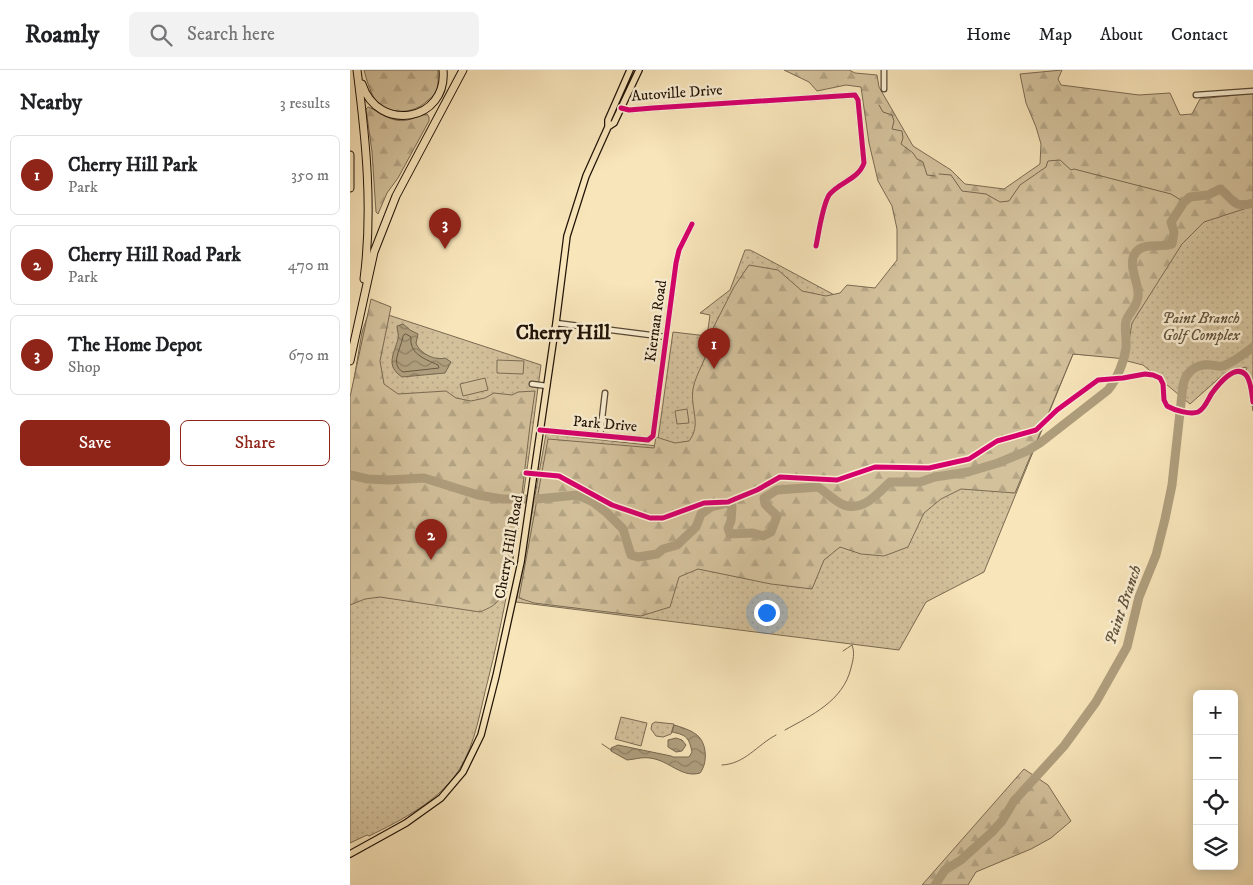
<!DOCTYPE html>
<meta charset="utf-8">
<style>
body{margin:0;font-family:"IM FELL DW Pica",serif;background:#f2f2f2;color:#202124}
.controls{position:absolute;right:15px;bottom:15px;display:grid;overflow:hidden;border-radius:8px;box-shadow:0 2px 12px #0003}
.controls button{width:45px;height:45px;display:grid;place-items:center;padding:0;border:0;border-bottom:1px solid #e0e0e0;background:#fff;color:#202124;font:25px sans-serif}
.you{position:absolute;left:416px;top:542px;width:18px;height:18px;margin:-12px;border:4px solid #fff;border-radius:50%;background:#1a73e8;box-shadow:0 0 0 8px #1a73e833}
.badge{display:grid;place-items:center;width:32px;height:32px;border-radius:50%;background:#8f2418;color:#fff;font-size:16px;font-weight:700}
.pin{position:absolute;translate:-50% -41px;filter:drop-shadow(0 1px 2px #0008)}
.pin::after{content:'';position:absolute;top:26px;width:18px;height:15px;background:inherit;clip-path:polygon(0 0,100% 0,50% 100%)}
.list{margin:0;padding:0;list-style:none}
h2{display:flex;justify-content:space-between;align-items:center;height:65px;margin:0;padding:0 20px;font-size:21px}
h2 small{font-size:16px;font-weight:400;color:#757577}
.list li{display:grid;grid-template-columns:32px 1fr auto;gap:15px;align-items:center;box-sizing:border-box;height:80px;margin:0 10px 10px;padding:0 10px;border:1px solid #e0e0e0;border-radius:8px}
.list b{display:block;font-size:19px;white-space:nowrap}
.list p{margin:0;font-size:16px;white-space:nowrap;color:#757577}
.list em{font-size:16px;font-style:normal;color:#757577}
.actions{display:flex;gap:10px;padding:15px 20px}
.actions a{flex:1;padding:11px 0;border:1px solid #8f2418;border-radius:8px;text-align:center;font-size:18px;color:#8f2418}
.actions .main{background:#8f2418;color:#fff}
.icon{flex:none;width:28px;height:28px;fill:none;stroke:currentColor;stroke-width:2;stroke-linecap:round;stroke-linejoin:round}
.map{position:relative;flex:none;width:903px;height:815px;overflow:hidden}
header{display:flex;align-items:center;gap:30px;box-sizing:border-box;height:70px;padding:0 25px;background:#fff;border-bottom:1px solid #e0e0e0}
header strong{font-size:24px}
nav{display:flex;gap:28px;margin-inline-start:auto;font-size:18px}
.search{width:350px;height:45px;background:#f2f2f2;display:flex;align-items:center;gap:12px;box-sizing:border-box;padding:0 18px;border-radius:8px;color:#757577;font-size:19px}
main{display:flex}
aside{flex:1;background:#fff}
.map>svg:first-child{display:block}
</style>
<header>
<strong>Roamly</strong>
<div class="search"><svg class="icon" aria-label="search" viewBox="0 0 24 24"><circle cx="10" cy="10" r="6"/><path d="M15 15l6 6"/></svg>Search here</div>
<nav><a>Home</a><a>Map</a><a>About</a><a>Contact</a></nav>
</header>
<main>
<aside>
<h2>Nearby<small>3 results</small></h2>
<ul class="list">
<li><span class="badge">1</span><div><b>Cherry Hill Park</b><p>Park</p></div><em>350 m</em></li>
<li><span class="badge">2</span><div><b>Cherry Hill Road Park</b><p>Park</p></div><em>470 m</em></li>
<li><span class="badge">3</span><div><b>The Home Depot</b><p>Shop</p></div><em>670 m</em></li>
</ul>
<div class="actions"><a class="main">Save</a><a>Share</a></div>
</aside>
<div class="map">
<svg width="903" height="815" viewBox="0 0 903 815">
<defs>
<pattern id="grass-dots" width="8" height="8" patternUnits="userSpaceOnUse" patternTransform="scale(1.25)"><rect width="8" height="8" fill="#d3c19c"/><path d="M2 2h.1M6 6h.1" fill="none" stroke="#b5a585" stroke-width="1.8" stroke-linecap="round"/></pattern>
<pattern id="forest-firs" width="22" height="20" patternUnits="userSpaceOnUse" patternTransform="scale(1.25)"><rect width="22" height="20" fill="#d3c19c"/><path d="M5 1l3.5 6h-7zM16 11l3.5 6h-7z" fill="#b5a585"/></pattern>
<pattern id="water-waves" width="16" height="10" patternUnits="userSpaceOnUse" patternTransform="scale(1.25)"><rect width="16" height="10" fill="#af9e7d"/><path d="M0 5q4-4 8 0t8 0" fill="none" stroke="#8e8064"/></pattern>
</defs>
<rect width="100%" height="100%" fill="#f8e5ba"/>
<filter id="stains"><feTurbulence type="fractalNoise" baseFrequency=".004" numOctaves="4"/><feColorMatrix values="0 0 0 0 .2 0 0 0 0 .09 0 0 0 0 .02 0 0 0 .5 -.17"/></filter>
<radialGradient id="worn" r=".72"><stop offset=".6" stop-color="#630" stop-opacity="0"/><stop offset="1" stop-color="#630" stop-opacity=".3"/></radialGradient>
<path fill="url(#grass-dots)" stroke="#7a6a52" d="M903,94V341L896,297L875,303L840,334L793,295L777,291V288L723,284L634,502L576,532L549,580L166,532L196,364L307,376L323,262L357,266L360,245L350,243L380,220L395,180H400L406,183L574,273Z
M20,239L191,295C177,401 164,506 138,610C130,640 126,673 109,700C89,731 52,750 19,766L17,765L0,773V333L12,262Z
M271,647L297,653L291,676L265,669Z
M305,652L324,654L321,664L313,667L306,666L301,659L302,654Z"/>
<path fill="url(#forest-firs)" stroke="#7a6a52" d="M14,0H88C88,7 89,17 85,23C84,26 79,29 77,31C63,45 38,45 25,29C19,20 17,10 14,0Z
M434,0H499L505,3L527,5L529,17L563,76L601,100L615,114L654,119L690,94L691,74L686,57L676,33L670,4L712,0L708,9L711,15L789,25L820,23L830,45L842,44L850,29L903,23V136L854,152L832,174L782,253L776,289L723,284L665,423L611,419L591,429L574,443L558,477L534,486L511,484L490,477L474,490L462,519L421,514L348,499L329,507L320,537L291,546L184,533L169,528L198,369L304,378L306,367L325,373L339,371C352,354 340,339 343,319C346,301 360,287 358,268L384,217L399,195L428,200L452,221L476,226L490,223L497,215L525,218L547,190V159L542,136L528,111L519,73L511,17L496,15L467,21L459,12Z
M18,37C33,43 43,55 61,49C67,47 71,44 77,44L79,47V51L48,108L37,123L28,144L26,142L22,82L16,39Z
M21,229L41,237L30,291L34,314L48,324L96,321L106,328L121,331L135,328L144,323L162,325L168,322L185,321C177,369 174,418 166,466C163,486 160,508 151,526C147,535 139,538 130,542L30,527L15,529L0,535V327Z
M674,699L698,715L721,751L701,768L681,779L626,802L618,815H572Z"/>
<path fill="#d3c19c" stroke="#7a6a52" d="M147,290L174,291L173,304L147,303Z
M135,308L138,320L113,326L110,314Z
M337,339L339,353L327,354L325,341Z"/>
<path fill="url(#water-waves)" stroke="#76664e" d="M53,254L60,260L68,264L66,273C69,283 85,291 95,288L101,292L95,303L52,307C35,296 44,284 48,269C49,265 47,260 47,256Z
M324,655C331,657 341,660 347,665C357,673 358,693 350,703C333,708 321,693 305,689C293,686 288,689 277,690L261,681V678L268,675L321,686L323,687H339L342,682C339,668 337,665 322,662Z
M326,668L332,670L336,675L332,681L326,682L318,677V670Z"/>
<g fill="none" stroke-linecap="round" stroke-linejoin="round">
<path stroke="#685842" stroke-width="1" d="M56,264L61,267C59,284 75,289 88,295L89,298L53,302C39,294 52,277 53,266Z"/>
<path stroke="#76664e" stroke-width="1" d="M529,35L533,42L542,45L544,51L542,59L552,61L553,68L551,74L563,83L567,89L573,92L577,105L585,106
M589,104L601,105L612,121L636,124L650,132L659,131L670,115L696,97L698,91L710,90L721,100L724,99L821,124L834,132
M435,660C462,645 493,631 501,598C503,590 505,583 502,575L493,581
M252,674L261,680
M372,695C395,694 407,675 426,665"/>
<path stroke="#af9e7d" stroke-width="9" d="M0,405L18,409L39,410L74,408L128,425L152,429H175
M187,429L227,425L243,432L257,443L273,459L281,485L288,487L307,484L313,479L327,475L346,457L351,444L361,437L377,433L382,436L381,451L378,458L380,464L403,463L413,466L421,462L427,446L415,434L414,428L427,420L468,417C476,422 485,432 494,435C513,442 527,424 540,412H570L585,407L618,402L648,393L677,381L690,373L758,320C767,309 774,292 776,278C777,269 774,259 776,251C779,242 787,237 788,227C790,214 776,194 786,182C794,172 811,178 822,174L824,162L821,152L834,132L840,127L858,125L870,119C884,129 882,139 903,133
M585,815L595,800L611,790L642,762L652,751L664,731L714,676L746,632L777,577L789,527L806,485L815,449L822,415L833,315C836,302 846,293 861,295C865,295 869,297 873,296C884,292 894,284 903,277"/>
<defs>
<path id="minor" d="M534,0V19
M846,25L903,21
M271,38L279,40L303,38L505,25L508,30L514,93C508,110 489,112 479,125C472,137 469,162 466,176
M206,253L316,267
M182,314L197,316
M190,360L298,370L303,366L326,193L329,180L342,154
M250,366L255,323"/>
<path id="major" d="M258,57L264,53L289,0
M0,784L56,753L91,728L113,702L131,665L146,606L171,492L206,253L217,166L236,106L258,57V50L280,0"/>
<path id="highway" d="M7,0C16,70 23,139 14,209
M12,14C28,64 98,51 93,0
M0,85V118
M0,291L24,182L46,126L113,0"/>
</defs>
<use href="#minor" stroke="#564834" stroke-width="7"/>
<use href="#major" stroke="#201307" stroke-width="8"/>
<use href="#highway" stroke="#201307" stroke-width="9"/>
<use href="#minor" stroke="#faeed2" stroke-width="4.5"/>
<use href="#major" stroke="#f8e5ba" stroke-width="5.5"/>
<use href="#highway" stroke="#f8e5ba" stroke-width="7"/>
<defs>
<path id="cycleway" d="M271,38L279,40L303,38L505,25L508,30L514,93C508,110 489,112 479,125C472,137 469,162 466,176
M190,360L298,370L303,366L326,193L329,180L342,154
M176,403L209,406L262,435L300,448H313L354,433L378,432L385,429L407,420L430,407L487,410L525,397L579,398L619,389L647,371L686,360L707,340L748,310L773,308L795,304L803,305L810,308L813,314L814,330L817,336C824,340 840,345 848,342C855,339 858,329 862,323C868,315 885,293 896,305C901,311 902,324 903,332"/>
</defs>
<use href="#cycleway" stroke="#faeed2" stroke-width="8"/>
<use href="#cycleway" stroke="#d6006c" stroke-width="5"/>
</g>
<g text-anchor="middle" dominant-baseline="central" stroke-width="5" stroke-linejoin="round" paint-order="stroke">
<g font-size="15" fill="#201307" stroke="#faeed2">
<text transform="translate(327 23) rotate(-4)">Autoville Drive</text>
<text transform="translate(306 251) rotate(-82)">Kiernan Road</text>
<text transform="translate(255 354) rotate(5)">Park Drive</text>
<text transform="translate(159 477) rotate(-80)">Cherry Hill Road</text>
</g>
<g font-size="15" font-style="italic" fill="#5f503b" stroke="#faeed2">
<text x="851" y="248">Paint Branch<tspan x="851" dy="17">Golf Complex</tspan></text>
</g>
<g font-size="16" font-style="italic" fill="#60523c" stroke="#faeed2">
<text transform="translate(773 535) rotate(-71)">Paint Branch</text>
</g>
<g font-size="20" font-weight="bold" fill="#201307" stroke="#faeed2">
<text x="213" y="263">Cherry Hill</text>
</g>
</g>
<rect width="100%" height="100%" filter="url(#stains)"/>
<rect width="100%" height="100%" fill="url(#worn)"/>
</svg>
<div class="controls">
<button>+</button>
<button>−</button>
<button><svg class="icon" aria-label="locate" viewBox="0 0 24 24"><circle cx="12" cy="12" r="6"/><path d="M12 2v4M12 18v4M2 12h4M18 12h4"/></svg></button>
<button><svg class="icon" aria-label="layers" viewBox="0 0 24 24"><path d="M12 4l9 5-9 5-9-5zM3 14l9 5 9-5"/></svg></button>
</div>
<div class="you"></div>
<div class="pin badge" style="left:364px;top:299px">1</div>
<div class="pin badge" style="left:81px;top:490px">2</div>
<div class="pin badge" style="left:95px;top:179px">3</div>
</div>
</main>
